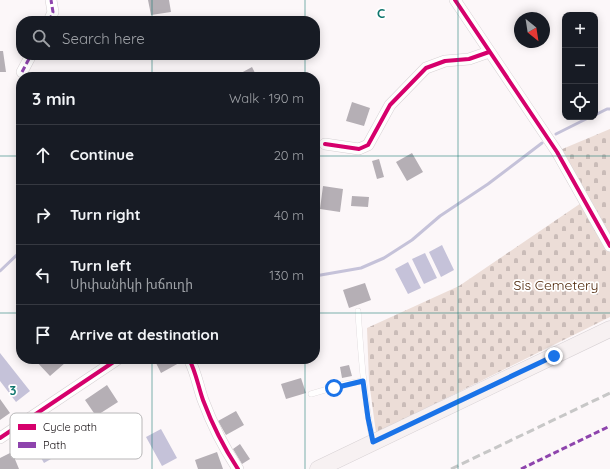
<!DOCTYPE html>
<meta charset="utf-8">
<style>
body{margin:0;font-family:Quicksand,"Noto Sans Armenian",sans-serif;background:#20242c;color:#f1f3f6}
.controls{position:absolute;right:12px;top:12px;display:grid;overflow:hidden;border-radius:8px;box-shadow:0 2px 10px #0003}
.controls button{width:36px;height:36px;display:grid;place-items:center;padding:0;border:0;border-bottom:1px solid #363941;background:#171b24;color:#f1f3f6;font:20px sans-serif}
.compass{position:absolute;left:514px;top:12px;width:36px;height:36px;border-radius:50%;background:#171b24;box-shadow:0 2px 10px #0003;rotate:150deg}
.stop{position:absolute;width:12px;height:12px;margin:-9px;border:3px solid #1a73e8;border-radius:50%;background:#fff}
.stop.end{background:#1a73e8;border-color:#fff;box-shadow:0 1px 4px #0008}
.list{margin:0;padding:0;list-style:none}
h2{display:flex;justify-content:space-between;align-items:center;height:52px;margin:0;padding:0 16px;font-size:17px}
h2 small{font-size:13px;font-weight:400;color:#9ea1a6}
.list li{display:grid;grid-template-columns:26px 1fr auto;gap:12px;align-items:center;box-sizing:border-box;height:60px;padding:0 16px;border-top:1px solid #363941}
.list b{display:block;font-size:15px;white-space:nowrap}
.list p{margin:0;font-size:13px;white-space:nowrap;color:#9ea1a6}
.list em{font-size:13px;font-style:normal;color:#9ea1a6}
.icon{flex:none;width:22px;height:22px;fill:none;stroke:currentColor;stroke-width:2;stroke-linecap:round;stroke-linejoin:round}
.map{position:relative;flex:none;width:610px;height:469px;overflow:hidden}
.search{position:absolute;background:#171b24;box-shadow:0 2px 10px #0003;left:16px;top:16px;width:304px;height:44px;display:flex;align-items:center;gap:10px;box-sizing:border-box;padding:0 14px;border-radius:16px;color:#9ea1a6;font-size:15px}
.panel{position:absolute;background:#171b24;box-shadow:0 2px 10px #0003;left:16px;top:72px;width:304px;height:292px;border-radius:16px}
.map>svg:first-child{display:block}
</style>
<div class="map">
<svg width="610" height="469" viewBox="0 0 610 469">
<defs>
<pattern id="cemetery-stones" width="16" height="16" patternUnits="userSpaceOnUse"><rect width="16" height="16" fill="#ecddd7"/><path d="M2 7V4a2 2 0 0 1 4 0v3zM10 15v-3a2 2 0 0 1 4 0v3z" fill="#cabcb8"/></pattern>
</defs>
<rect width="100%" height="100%" fill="#fcf7f9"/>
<path fill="url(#cemetery-stones)" d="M610,129V317L376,433L369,381L367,328L459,286L587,199L560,150Z"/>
<path fill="#c5c2d9" d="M442,245L454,270L441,277L429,252Z
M425,253L437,278L424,284L412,259Z
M408,262L421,288L408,294L395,269Z
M0,353L30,391L16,402L0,381Z
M38,421L58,455L44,463L24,429Z
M161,429L177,458L162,466L146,437Z"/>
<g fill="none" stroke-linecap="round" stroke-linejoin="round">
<path stroke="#c5c2d9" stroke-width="3" d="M595,115L607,109H610
M556,134L590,117
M0,271L21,251
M315,276L361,268L384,258L412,240L440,216L488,184L542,143"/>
</g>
<path fill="#b5afb5" d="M148,0H169L171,12L151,15Z
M0,51H3L6,72H0Z
M252,67L257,77H243L241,73Z
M352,102L370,108L364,126L346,121Z
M20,110H21V122H19Z
M412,153L423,172L407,181L396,162Z
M379,159L384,177L377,179L372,161Z
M323,186L343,189L340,212L320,209Z
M352,196L369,197L368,207L351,206Z
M365,283L371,300L349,308L343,290Z
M34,359H62L65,363L50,376Z
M154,359H177L179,363L161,373Z
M349,365L352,376L342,378L340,367Z
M301,378L306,393L286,399L281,384Z
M107,385L118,402L96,416L85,400Z
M0,399L10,413L0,420Z
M236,411L244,425L226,435L218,421Z
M240,444L250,459L242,464L233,449Z
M12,452L19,469H0V458Z
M217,452L223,469H198L195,460Z"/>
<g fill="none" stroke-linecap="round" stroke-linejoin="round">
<defs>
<path id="lane" d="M358,311C361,355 364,399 373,442
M311,394L345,384L363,381"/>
<path id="street" d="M455,0L557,152L610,246
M49,21L53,12L51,0
M22,72L31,55
M325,144L359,149L368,145L390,105L426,68L445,61L469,59L489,52
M189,359C196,372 198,386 203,400C212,424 224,448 238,469
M0,438L118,359"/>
<path id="secondary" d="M318,469L610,329"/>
</defs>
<use href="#lane" stroke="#d7d1d4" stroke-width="6"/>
<use href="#street" stroke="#d7d1d4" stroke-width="12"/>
<use href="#secondary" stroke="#d7d1d4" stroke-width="17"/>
<use href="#lane" stroke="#fffefe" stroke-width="5.5"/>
<use href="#street" stroke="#fffefe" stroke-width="11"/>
<use href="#secondary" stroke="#f7f1f2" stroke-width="16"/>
<path stroke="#c7c7c7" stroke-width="3" stroke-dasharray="8 4" stroke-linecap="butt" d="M451,469L610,393"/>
<path stroke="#8e44ad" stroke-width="3" stroke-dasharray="6 3" stroke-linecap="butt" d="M49,21L53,12L51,0
M22,72L31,55
M521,469L610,426"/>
<defs>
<path id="cycleway" d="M455,0L557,152L610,246
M325,144L359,149L368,145L390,105L426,68L445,61L469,59L489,52
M189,359C196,372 198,386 203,400C212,424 224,448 238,469
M0,438L118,359"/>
</defs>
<use href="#cycleway" stroke="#fff" stroke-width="6"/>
<use href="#cycleway" stroke="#d6006c" stroke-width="4"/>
</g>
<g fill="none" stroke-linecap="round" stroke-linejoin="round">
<path stroke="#1a73e8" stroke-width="5" d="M334,388L363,381L368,418L373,442L554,356"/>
</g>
<path fill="none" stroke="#0f766e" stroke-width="1" stroke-opacity="0.55" d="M152,0V21M305,0V21M458,0V469M152,55V77M305,55V77M0,156H21M315,156H610M0,313H21M315,313H610M152,359V469M305,359V469"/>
<g text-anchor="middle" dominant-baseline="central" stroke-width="3.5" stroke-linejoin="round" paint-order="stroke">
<g font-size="14" fill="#481f00" stroke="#fff">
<text x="556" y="285">Sis Cemetery</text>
</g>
</g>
<rect x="10" y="413" width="132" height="46" rx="6" fill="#fff" stroke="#b8b7b8" stroke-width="1"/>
<rect x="18" y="424" width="18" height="6" fill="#d6006c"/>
<rect x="18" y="442" width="18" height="6" fill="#8e44ad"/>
<g font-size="11" fill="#140e11">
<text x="43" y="431">Cycle path</text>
<text x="43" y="449">Path</text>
</g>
<g font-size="13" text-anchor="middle" font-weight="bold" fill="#0f766e" stroke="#fff" stroke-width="3.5" stroke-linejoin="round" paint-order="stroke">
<text x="381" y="18">C</text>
<text x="13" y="395">3</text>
</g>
</svg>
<div class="controls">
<button>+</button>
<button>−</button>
<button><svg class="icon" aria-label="locate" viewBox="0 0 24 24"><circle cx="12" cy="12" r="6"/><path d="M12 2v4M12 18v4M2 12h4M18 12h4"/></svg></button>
</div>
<svg class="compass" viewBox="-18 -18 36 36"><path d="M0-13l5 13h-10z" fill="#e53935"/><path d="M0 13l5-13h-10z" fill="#9ea1a6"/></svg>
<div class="stop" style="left:334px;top:388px"></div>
<div class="stop end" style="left:554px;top:356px"></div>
<div class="search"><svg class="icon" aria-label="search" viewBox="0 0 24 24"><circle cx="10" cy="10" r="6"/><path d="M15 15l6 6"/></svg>Search here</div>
<section class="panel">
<h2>3 min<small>Walk · 190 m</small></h2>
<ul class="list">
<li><svg class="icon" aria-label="ahead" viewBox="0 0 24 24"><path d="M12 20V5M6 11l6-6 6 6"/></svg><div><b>Continue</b></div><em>20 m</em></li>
<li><svg class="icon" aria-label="right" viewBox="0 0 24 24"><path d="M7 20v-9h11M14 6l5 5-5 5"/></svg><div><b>Turn right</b></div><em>40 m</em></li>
<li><svg class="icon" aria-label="left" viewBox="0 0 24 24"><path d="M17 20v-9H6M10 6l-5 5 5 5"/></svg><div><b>Turn left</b><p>Սիփանիկի խճուղի</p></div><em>130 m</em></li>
<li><svg class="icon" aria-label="arrive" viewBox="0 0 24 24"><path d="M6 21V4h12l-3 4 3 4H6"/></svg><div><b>Arrive at destination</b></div></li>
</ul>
</section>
</div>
